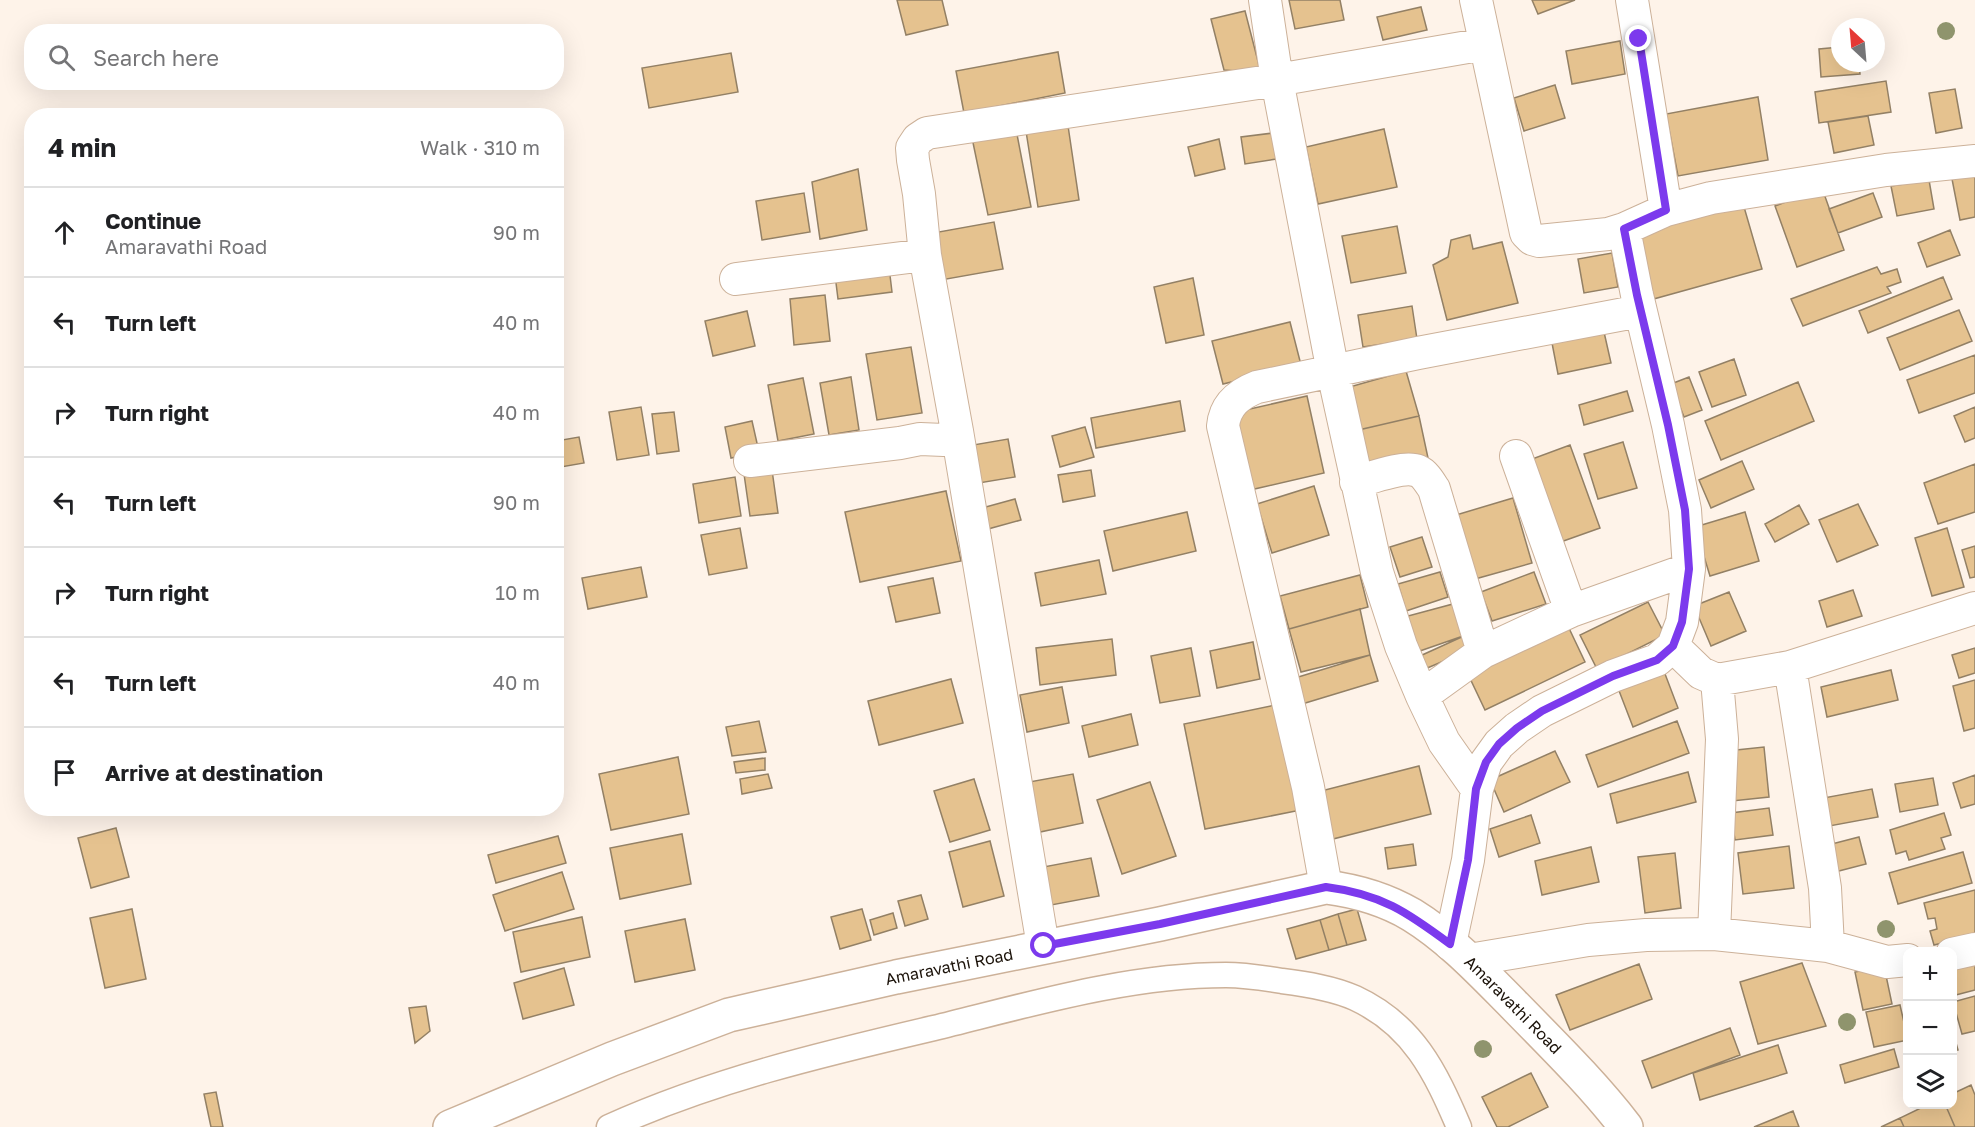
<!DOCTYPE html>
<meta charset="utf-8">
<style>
body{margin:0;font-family:"Golos Text",sans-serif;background:#f6f6f6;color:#202124}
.controls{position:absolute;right:18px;bottom:18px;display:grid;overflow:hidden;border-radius:12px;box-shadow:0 6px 24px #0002}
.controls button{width:54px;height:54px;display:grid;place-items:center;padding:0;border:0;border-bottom:2px solid #e0e0e0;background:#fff;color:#202124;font:30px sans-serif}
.compass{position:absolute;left:1831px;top:18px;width:54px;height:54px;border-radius:50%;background:#fff;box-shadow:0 6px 24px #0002;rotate:334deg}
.stop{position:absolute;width:18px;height:18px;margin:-14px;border:4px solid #7c3aed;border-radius:50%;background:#fff}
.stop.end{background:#7c3aed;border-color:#fff;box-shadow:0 2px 6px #0008}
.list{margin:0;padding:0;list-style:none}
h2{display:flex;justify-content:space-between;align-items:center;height:78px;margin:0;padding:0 24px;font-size:26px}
h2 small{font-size:20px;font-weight:400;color:#757577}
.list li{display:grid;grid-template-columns:39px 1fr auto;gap:18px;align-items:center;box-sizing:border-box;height:90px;padding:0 24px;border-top:2px solid #e0e0e0}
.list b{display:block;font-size:22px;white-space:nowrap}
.list p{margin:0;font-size:20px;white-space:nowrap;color:#757577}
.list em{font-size:20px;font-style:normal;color:#757577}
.icon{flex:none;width:33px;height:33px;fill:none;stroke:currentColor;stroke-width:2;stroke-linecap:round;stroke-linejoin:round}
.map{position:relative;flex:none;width:1975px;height:1127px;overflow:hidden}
.search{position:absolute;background:#fff;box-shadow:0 6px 24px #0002;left:24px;top:24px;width:540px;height:66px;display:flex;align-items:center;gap:15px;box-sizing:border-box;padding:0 21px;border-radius:24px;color:#757577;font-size:22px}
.panel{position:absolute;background:#fff;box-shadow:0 6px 24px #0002;left:24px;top:108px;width:540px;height:708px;border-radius:24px}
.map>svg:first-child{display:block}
</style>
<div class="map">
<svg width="1975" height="1127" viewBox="0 0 1975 1127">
<rect width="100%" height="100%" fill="#fef3e9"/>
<path fill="#e5c28f" stroke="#938065" stroke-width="1.5" d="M897,0H942L948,25L906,35Z
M1289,0H1340L1344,20L1295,29Z
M1532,0H1575L1538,14Z
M1421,7L1427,30L1383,40L1377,17Z
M1245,11L1261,73L1224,70L1211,19Z
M1620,41L1625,74L1572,84L1566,51Z
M1840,47V63H1859L1860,74L1821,77L1819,49Z
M1058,52L1065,93L964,113L956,71Z
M731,53L738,92L649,108L642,68Z
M1886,81L1891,112L1819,123L1815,92Z
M1555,85L1565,118L1524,131L1514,98Z
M1955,89L1962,128L1936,133L1929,93Z
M1758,97L1768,160L1678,176L1666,114Z
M1868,116L1874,145L1834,153L1828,122Z
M1067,119L1079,200L1038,207L1025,125Z
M1015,124L1031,207L988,215L971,133Z
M1384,129L1397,187L1318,204L1306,147Z
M1273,133L1276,159L1245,164L1241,137Z
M1219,139L1225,169L1195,176L1188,147Z
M858,169L867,230L820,239L812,182Z
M1975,174V217L1960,220L1952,179Z
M1929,180L1934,209L1897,216L1891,186Z
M1822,188L1844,250L1797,267L1775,206Z
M804,193L810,232L762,240L756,201Z
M1873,193L1882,217L1838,233L1829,209Z
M1742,200L1762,269L1650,300L1631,232Z
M994,222L1003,269L941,280L933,233Z
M1397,226L1406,273L1351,283L1342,236Z
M1950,230L1960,255L1927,267L1918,243Z
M1470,235L1473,249L1502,242L1518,303L1447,320L1433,265L1448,257L1451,240Z
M1612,253L1618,287L1584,293L1578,259Z
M889,267L892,292L838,299L835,275Z
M1877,267L1881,274L1897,269L1901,282L1887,287L1891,293L1803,326L1791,299Z
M1943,277L1952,299L1868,333L1859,311Z
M1193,278L1204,335L1166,343L1154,287Z
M825,295L830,341L794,345L790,299Z
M1412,306L1417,339L1363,347L1358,315Z
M1959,310L1972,341L1900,370L1887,338Z
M747,311L755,346L713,356L705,321Z
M1290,322L1301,365L1223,384L1212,341Z
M1604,332L1611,363L1558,374L1552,343Z
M911,347L922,413L877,420L866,354Z
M1975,355V393L1919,413L1907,380Z
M1734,359L1746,395L1712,407L1699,372Z
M1406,371L1419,416L1354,431L1346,388Z
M851,377L859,430L829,435L820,383Z
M1689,377L1702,410L1684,417L1671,384Z
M803,378L814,434L778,441L768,385Z
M1798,382L1814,421L1721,460L1705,421Z
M1627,391L1633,411L1584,425L1579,405Z
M1307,396L1324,473L1250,490L1232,413Z
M1180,401L1185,431L1096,448L1091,418Z
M641,407L649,455L617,460L609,412Z
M1975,407V438L1965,442L1954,416Z
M674,412L679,451L657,454L652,414Z
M1419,416L1428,458L1363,472L1354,431Z
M752,421L759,452L731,458L725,427Z
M1085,427L1094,457L1060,467L1052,436Z
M579,437L584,463L561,467L556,441Z
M1008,439L1015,477L979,483L973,445Z
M1623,442L1637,488L1598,499L1584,454Z
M1570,445L1600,528L1555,544L1524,462Z
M1742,461L1754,489L1711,508L1699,480Z
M1975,464V512L1938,524L1924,483Z
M772,470L778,513L750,516L744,474Z
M1091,470L1095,496L1063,502L1058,475Z
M735,477L741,516L699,523L693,484Z
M1314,486L1329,535L1272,553L1257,504Z
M946,491L961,561L860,582L845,512Z
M1513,498L1532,563L1475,579L1456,515Z
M1015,499L1021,520L988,529L982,508Z
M1858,504L1878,545L1837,562L1819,520Z
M1799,505L1809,524L1775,542L1765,524Z
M1187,512L1196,551L1113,571L1104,531Z
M1745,512L1759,561L1710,576L1695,527Z
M740,528L747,568L709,575L701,535Z
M1947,528L1964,587L1932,596L1915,538Z
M1422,537L1432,567L1400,577L1390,547Z
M1975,546V577L1970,578L1962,550Z
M1099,560L1106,594L1041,606L1035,573Z
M641,567L647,597L588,609L582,578Z
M1440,572L1448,597L1406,611L1398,584Z
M1534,572L1546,604L1492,621L1481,592Z
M1360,575L1368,607L1289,629L1280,596Z
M933,578L940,613L896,622L888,587Z
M1853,590L1862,616L1827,627L1819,601Z
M1729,592L1746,631L1711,646L1694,606Z
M1648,602L1665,635L1597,669L1580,635Z
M1453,604L1466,635L1417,652L1408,616Z
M1360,609L1370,655L1301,672L1289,629Z
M1567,624L1585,662L1485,710L1467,672Z
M1466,635L1472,649L1425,669L1420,656Z
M1112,639L1116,675L1040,685L1036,648Z
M1253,642L1260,679L1217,688L1210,651Z
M1191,648L1200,696L1160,703L1151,656Z
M1975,648V673L1959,678L1952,655Z
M1370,655L1378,681L1302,704L1295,678Z
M1662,666L1678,708L1633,727L1616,683Z
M1891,670L1898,700L1827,717L1821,687Z
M951,679L963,723L879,745L868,701Z
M1975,680V728L1964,731L1953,686Z
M1062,687L1069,723L1027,732L1020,695Z
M1280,704L1301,810L1205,829L1184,724Z
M1131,714L1138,745L1089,757L1082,726Z
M759,721L766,752L732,756L726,727Z
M1677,721L1689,753L1598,787L1586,755Z
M1764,747L1769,797L1732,801L1727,751Z
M1555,751L1570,782L1504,812L1490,780Z
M678,757L689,814L611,830L599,774Z
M765,758V770L736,773L734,762Z
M1419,766L1431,814L1333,839L1321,791Z
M1688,772L1696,802L1617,823L1610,794Z
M768,774L772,788L742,794L740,779Z
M1073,774L1083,823L1040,832L1029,782Z
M1975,775V804L1961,808L1953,783Z
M1933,778L1938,805L1900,812L1895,784Z
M974,779L990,830L950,842L934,791Z
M1150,782L1176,856L1122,874L1097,800Z
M1872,789L1878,817L1824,827L1818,799Z
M1769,808L1773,835L1735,840L1731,813Z
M1944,813L1951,835L1941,838L1945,849L1909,860L1906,851L1896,854L1890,830Z
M1531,815L1540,843L1499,857L1490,829Z
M116,828L129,877L91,888L78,838Z
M682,834L691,884L620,899L610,848Z
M558,836L566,863L496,883L488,855Z
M1859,837L1866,864L1831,873L1824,846Z
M990,841L1004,896L963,907L949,852Z
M1413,844L1416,865L1388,869L1385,848Z
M1789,846L1794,888L1743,894L1738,853Z
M1591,847L1599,882L1542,895L1535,861Z
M1963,852L1972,883L1898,904L1889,873Z
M1675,853L1681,908L1645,913L1638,857Z
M1091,858L1099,896L1046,906L1038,868Z
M562,872L574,909L505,931L493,895Z
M1975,890V935L1934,945L1930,931L1937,929L1935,918L1928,919L1924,903Z
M921,895L928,919L905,926L898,901Z
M132,909L146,979L105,988L90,918Z
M862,909L871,940L840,949L831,917Z
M1357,909L1366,940L1347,945L1338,914Z
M893,913L897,928L874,935L870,920Z
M1338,914L1347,945L1329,950L1320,920Z
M582,917L590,957L521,972L513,932Z
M685,919L695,970L635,982L625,931Z
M1320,920L1329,950L1296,959L1287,929Z
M1975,956V990L1952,996V962Z
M1802,963L1826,1026L1758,1044L1740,982Z
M1639,964L1652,999L1570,1030L1556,995Z
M1884,966L1892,1004L1863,1010L1855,972Z
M564,968L574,1005L523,1019L514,983Z
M1975,996V1031L1962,1034L1953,1002Z
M1900,1005L1908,1040L1874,1047L1866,1012Z
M426,1006L430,1031L415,1043L409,1008Z
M1730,1028L1740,1055L1652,1088L1642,1061Z
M1952,1029L1958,1050L1952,1051Z
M1778,1045L1787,1073L1700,1100L1693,1073Z
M1894,1049L1899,1067L1845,1083L1840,1065Z
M1531,1073L1548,1107L1508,1127H1497L1482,1097Z
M1971,1085L1975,1095V1127H1955L1945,1104H1952V1094Z
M216,1092L223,1127H211L204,1094Z
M1929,1104H1945L1955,1127H1904L1900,1118Z
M1793,1111L1799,1127H1754Z
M1900,1118L1904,1127H1881Z"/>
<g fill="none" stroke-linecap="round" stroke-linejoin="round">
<defs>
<path id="pedestrian" d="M609,1127C713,1080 823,1054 934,1028C1028,1005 1128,975 1226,975C1244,975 1264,978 1282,981C1306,984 1333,988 1355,998C1413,1025 1435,1071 1459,1127"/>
<path id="minor" d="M1265,0L1277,80L1333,372L1377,572L1401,646L1422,696L1444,742L1477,789
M1476,0L1526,233L1532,239L1539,241L1608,234L1624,229
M1632,0L1666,210
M736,279L925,255
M957,431L1043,946
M1516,456L1571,611
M750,461L900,443L920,439L944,440L957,431L925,255L919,194L913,160L912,148L918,139L927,133L1277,80L1485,44
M1356,482C1371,478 1404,465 1418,471C1425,474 1430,483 1434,489L1483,652
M1673,646L1701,673L1717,680L1790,667L1975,608
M1790,667L1825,888L1828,946
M1422,696L1483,652L1571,611L1689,569
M1326,887L1308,787L1223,426C1225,405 1239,394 1257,387L1418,353L1640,311
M1714,934L1722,739L1717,680
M1450,944L1468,860L1477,789L1486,762L1499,744L1517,728L1542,711L1613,676L1657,660L1673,646L1682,622L1689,569L1685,510L1668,425L1637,295L1624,229L1666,210L1711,198L1886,170L1975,161
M1952,954L1975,949
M1469,960L1588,940L1646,935L1714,934L1828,946L1887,962L1908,960"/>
<g id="secondary">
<path id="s1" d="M450,1127L612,1059L729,1015L896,977L1160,924L1326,887C1357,891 1385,899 1412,915C1451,939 1483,974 1515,1006C1553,1045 1593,1084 1626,1127"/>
</g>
</defs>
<use href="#pedestrian" stroke="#ccb199" stroke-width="27"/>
<use href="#minor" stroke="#ccb199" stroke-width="34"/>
<use href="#secondary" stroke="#ccb199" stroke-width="36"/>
<use href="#pedestrian" stroke="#fff" stroke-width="24"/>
<use href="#minor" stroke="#fff" stroke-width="32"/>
<use href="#secondary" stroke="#fff" stroke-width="33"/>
</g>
<g fill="#8f946d">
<circle cx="1946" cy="31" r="9"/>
<circle cx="1886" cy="929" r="9"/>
<circle cx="1847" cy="1022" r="9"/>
<circle cx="1483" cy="1049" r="9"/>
</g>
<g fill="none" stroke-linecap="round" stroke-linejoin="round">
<path stroke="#7c3aed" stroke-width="8" d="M1044,946L1160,924L1326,887C1381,894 1407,912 1450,944L1468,860L1476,789L1486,762L1499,744L1517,728L1542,711L1613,676L1657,660L1673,646L1682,622L1689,569L1685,510L1668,425L1637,295L1624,229L1666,210L1639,39"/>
</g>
<g text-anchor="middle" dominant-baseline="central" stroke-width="4.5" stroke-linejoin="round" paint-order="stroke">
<g font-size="16" fill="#1b1209" stroke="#fff">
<text stroke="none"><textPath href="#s1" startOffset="526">Amaravathi Road</textPath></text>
<text stroke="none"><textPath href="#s1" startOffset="1138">Amaravathi Road</textPath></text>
</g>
</g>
</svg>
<div class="controls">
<button>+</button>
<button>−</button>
<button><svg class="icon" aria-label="layers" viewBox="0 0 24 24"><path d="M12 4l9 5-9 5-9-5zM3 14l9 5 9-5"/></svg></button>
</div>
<svg class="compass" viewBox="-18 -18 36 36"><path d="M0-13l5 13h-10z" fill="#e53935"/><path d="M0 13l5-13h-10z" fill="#757577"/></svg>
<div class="stop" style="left:1044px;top:946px"></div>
<div class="stop end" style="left:1639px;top:39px"></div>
<div class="search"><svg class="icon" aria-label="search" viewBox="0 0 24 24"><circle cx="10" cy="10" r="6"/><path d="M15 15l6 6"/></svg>Search here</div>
<section class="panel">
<h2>4 min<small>Walk · 310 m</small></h2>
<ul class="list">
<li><svg class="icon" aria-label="ahead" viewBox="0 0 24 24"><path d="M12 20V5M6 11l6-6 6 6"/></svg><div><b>Continue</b><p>Amaravathi Road</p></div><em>90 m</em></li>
<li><svg class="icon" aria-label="left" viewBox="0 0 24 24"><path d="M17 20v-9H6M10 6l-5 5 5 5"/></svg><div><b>Turn left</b></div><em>40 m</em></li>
<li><svg class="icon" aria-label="right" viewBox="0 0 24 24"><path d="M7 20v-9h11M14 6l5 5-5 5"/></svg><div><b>Turn right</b></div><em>40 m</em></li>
<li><svg class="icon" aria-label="left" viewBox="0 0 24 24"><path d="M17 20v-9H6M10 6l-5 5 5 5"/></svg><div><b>Turn left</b></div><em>90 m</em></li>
<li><svg class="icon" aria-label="right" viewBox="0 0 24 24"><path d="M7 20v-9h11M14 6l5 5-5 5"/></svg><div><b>Turn right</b></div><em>10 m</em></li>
<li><svg class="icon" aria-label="left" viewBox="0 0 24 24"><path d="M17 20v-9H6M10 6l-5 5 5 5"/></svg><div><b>Turn left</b></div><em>40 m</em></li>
<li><svg class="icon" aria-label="arrive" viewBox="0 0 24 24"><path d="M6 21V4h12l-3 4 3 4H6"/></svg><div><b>Arrive at destination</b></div></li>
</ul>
</section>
</div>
